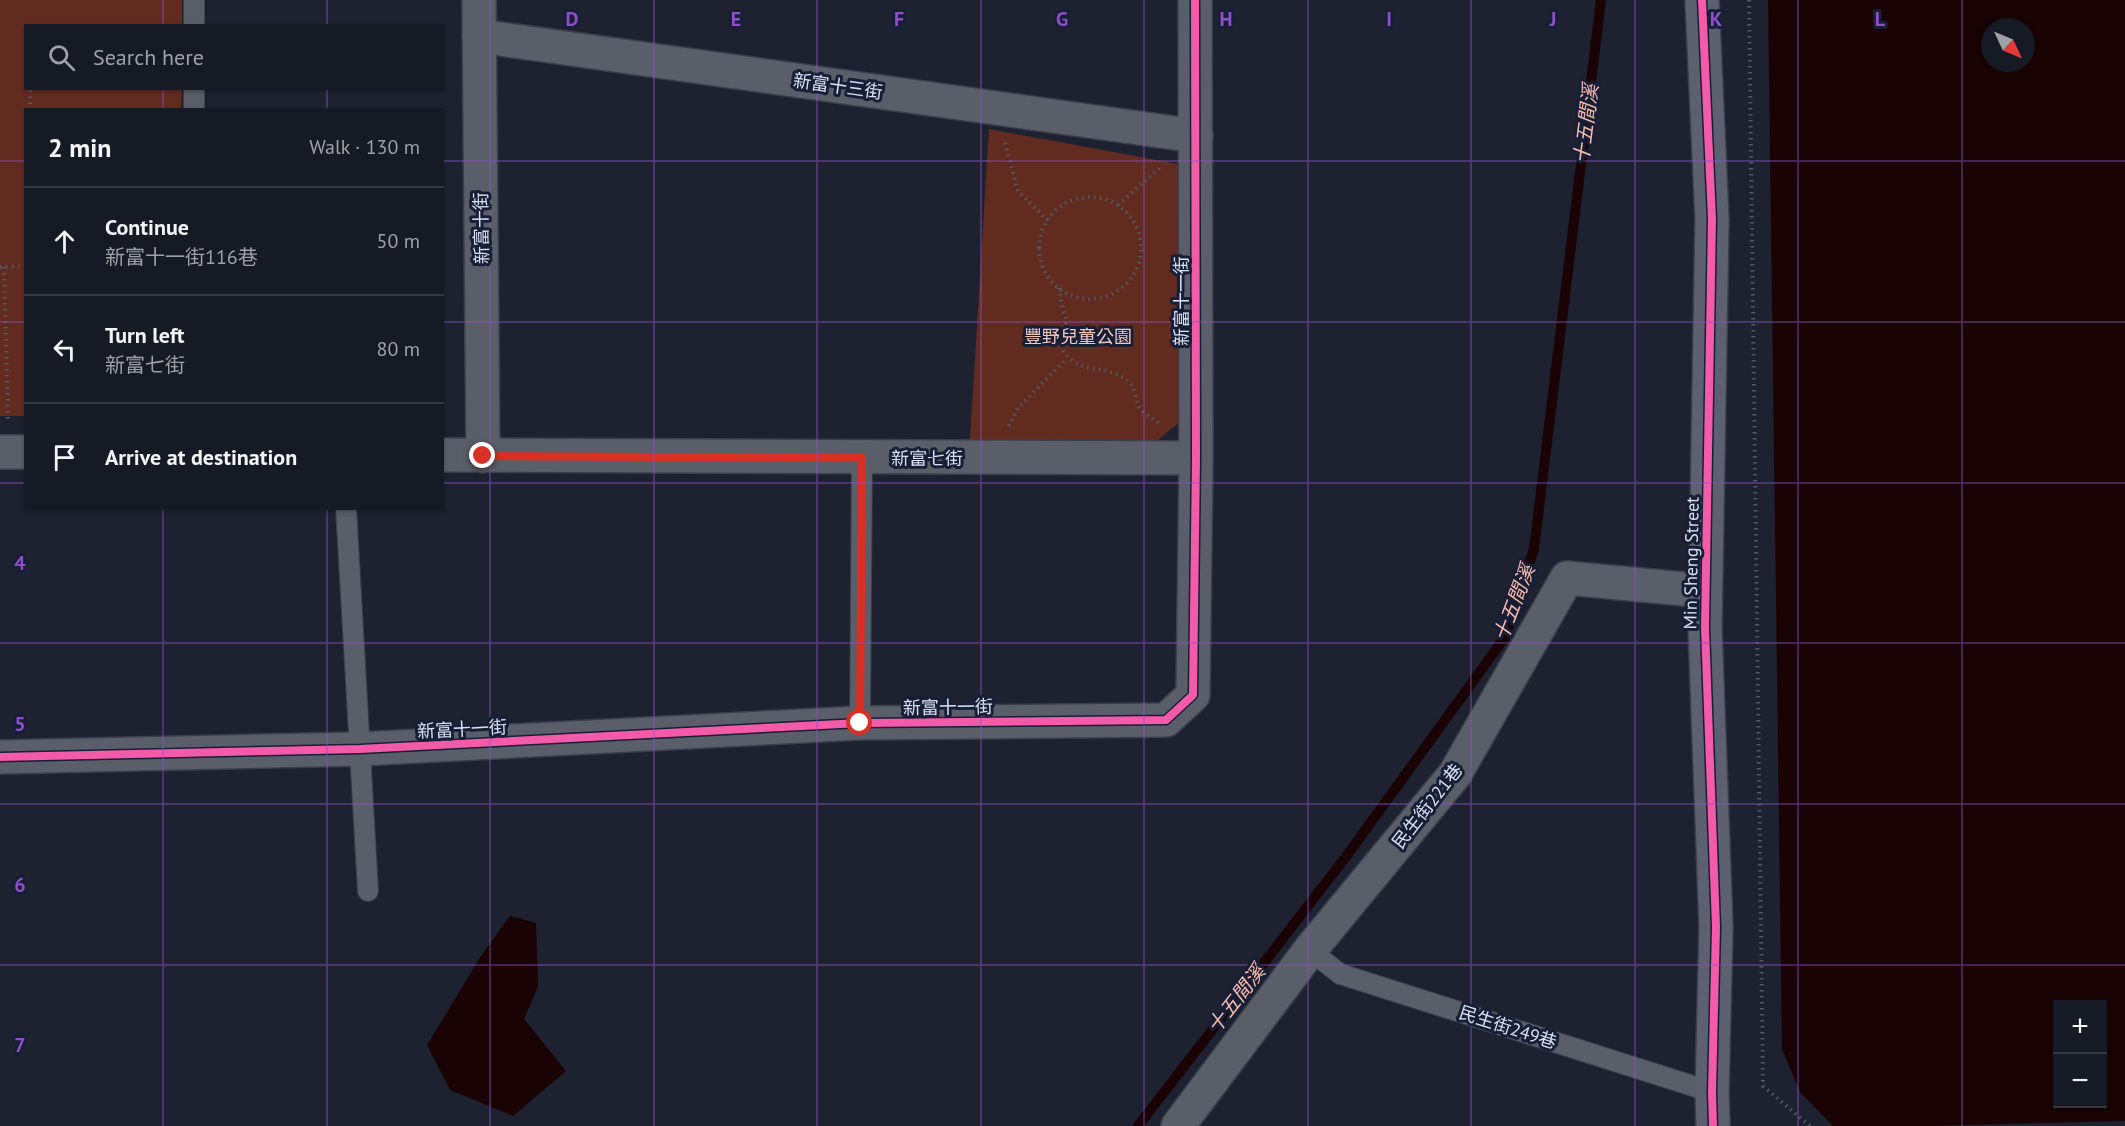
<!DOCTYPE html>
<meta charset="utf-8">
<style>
body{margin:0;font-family:"PT Sans","Noto Sans TC",sans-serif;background:#1f232c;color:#f1f3f6}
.controls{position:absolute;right:18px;bottom:18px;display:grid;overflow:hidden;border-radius:0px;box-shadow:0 2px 4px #0004}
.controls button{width:54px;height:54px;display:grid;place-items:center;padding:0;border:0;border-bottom:2px solid #353841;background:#161a24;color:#f1f3f6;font:30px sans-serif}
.compass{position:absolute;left:1981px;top:18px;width:54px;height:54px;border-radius:50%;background:#161a24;box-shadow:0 2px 4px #0004;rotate:134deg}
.stop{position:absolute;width:18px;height:18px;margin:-14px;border:4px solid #d93025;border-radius:50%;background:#fff}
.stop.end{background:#d93025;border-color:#fff;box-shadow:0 2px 6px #0008}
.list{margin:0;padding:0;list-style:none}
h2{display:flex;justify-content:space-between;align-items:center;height:78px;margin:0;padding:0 24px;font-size:26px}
h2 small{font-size:20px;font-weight:400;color:#9ea1a6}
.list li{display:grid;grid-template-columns:39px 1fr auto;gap:18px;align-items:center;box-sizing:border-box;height:108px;padding:0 24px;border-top:2px solid #353841}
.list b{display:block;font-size:22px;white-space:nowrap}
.list p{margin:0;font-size:20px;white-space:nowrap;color:#9ea1a6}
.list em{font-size:20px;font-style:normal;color:#9ea1a6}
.icon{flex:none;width:33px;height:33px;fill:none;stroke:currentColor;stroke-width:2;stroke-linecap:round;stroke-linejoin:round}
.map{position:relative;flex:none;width:2125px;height:1126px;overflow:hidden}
.search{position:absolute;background:#161a24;box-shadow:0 2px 4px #0004;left:24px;top:24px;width:420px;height:66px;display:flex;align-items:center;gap:15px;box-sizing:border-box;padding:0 21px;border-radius:0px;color:#9ea1a6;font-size:22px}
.panel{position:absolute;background:#161a24;box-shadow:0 2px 4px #0004;left:24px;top:108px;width:420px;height:402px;border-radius:0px}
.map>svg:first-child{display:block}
</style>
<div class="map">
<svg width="2125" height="1126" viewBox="0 0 2125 1126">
<rect width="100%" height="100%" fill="#1e2230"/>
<path fill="#622b1f" d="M0,0H182V25L26,26V88L182,89L181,109L26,110L25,416H0Z
M989,129L1178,164L1181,421L1158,440H970Z"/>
<path fill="#190304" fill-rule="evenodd" d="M1768,0H2125V1121L1929,1126H1833L1800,1092L1782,1049ZM1990,27H2026V63H1990ZM2058,1004H2102V1104H2058Z
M510,916L536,923L538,987L524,1019L566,1071L513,1116L450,1090L427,1045L481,956Z"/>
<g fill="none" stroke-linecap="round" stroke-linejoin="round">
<path stroke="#190304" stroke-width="10" d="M1138,1126L1348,854L1505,637L1534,549L1601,0"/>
<defs>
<path id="lane" d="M194,26V0
M194,110V88
M346,508L368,891
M860,723L862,458
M1310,950L1340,974L1712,1092"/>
<path id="street" d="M479,0L483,456
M479,36L1196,136
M0,452H26
M442,455L1196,458
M0,757L360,749L860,723L1166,720L1193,695L1196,458L1195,0
M1178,1126L1310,950L1455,774L1567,578L1705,591"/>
<path id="secondary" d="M1702,0L1712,219L1705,628L1716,927L1712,1092L1713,1126"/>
</defs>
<use href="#lane" stroke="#3b3e4b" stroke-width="22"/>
<use href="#street" stroke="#3b3e4b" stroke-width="36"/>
<use href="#secondary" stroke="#3b3e4b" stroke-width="36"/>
<path stroke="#555963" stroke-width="4" stroke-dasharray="1.5 4.5" stroke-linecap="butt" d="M1749,0L1763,1086L1810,1126
M30,110V88
M1005,143L1018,191L1048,221
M1039 248a51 51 0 1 1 102 0a51 51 0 1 1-102 0Z
M1118,205L1162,166
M0,267L26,266
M4,267L8,419
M1059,288L1062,306L1067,321L1059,344C1081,382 1103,358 1130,383C1136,389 1135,401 1140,409C1144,414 1154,419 1159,423
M1009,426L1018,408L1067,358"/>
<use href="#lane" stroke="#5a5e68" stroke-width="20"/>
<use href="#street" stroke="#5a5e68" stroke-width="33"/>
<use href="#secondary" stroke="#5d616f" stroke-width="33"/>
<defs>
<path id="cycleway" d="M1702,0L1712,219L1705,628L1716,927L1712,1092L1713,1126
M0,757L360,749L860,723L1166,720L1193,695L1196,458L1195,0"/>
</defs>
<use href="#cycleway" stroke="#171f37" stroke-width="11"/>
<use href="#cycleway" stroke="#f35aa7" stroke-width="8"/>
</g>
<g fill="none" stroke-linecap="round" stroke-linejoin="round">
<path stroke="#d93025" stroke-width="8" d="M483,456L862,458L860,723"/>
</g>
<path fill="none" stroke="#8e50c9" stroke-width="1.5" stroke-opacity="0.55" d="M163,0V26M327,0V26M490,0V1126M654,0V1126M817,0V1126M981,0V1126M1144,0V1126M1308,0V1126M1471,0V1126M1635,0V1126M1798,0V1126M1962,0V1126M163,88V110M327,88V110M0,161H26M442,161H2125M0,322H26M442,322H2125M0,483H26M442,483H2125M163,508V1126M327,508V1126M0,643H2125M0,804H2125M0,965H2125"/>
<g text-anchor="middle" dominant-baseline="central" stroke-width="6" stroke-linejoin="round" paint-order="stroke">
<g font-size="18" fill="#d9e0f1" stroke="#171f37">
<text transform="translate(838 86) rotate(8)">新富十三街</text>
<text transform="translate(481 228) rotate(-91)">新富十街</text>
<text transform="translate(1181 301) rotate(-90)">新富十一街</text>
<text x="927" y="458">新富七街</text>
<text transform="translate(1691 563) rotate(-89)">Min Sheng Street</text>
<text transform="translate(948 707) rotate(-1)">新富十一街</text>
<text transform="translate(462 729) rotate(-3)">新富十一街</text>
<text transform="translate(1427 806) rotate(-52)">民生街221巷</text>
<text transform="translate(1508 1027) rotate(18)">民生街249巷</text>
</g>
<g font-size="18" fill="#f2c7bc" stroke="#171f37">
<text x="1078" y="336">豐野兒童公園</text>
</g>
<g font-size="20" font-style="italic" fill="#f8baaa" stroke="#171f37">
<text transform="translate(1586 124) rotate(-83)">十五間溪</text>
<text transform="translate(1514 603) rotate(-69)">十五間溪</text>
<text transform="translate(1236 999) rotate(-52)">十五間溪</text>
</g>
</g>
<g font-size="20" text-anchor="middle" font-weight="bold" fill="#8e50c9" stroke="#171f37" stroke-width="6" stroke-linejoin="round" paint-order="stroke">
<text x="572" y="26">D</text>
<text x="736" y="26">E</text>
<text x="899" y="26">F</text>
<text x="1062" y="26">G</text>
<text x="1226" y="26">H</text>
<text x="1389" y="26">I</text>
<text x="1553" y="26">J</text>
<text x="1716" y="26">K</text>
<text x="1880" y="26">L</text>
<text x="20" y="570">4</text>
<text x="20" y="731">5</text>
<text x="20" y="892">6</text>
<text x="20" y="1052">7</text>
</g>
</svg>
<div class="controls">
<button>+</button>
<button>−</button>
</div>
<svg class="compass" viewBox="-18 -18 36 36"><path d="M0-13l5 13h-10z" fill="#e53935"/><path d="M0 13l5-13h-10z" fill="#9ea1a6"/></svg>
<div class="stop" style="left:860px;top:723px"></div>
<div class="stop end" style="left:483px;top:456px"></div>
<div class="search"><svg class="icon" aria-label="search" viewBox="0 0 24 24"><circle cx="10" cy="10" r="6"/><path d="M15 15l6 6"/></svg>Search here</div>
<section class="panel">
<h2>2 min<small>Walk · 130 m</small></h2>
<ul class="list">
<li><svg class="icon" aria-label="ahead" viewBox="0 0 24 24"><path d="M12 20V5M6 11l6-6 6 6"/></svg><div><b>Continue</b><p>新富十一街116巷</p></div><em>50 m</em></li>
<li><svg class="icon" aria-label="left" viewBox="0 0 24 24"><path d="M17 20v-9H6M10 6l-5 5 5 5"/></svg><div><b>Turn left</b><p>新富七街</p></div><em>80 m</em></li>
<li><svg class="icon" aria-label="arrive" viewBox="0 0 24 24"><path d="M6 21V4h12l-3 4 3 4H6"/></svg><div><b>Arrive at destination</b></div></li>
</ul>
</section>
</div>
